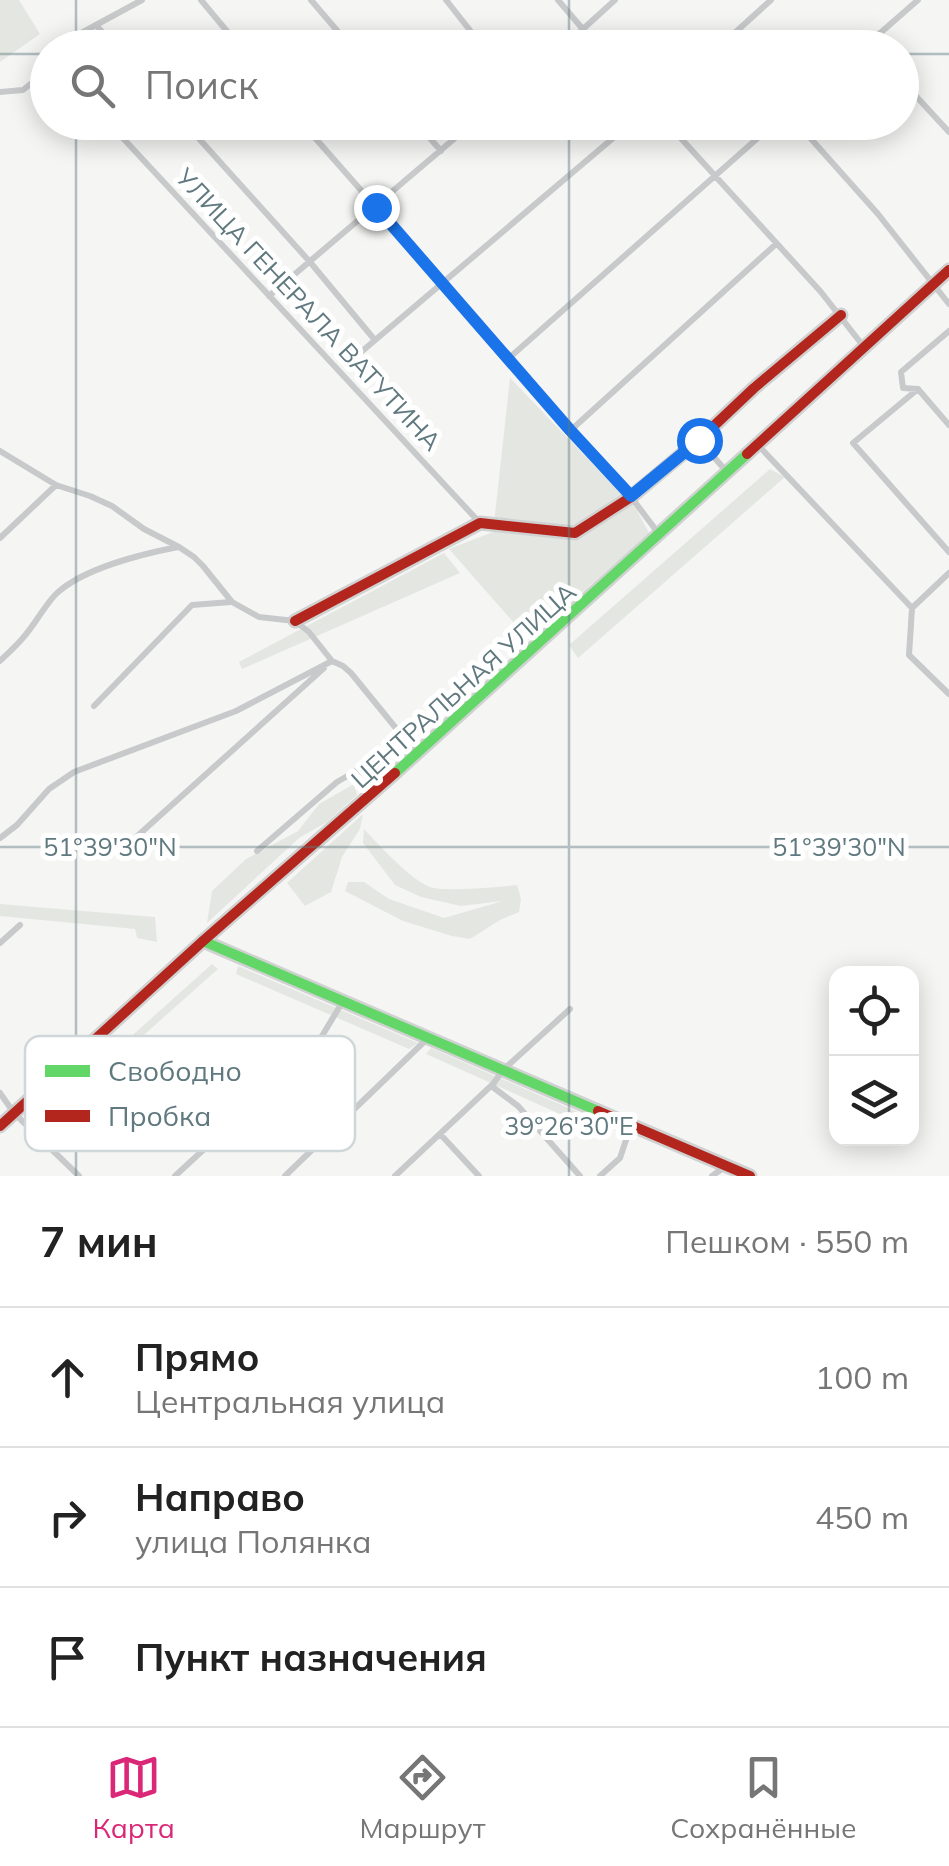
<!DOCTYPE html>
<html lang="ru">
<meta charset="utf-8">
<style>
body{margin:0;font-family:Mulish,sans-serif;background:#f6f6f6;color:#222}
.controls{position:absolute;right:30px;bottom:30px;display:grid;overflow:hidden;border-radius:20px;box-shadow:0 5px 25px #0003}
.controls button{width:90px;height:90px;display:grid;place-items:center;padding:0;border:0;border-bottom:2px solid #e0e0e0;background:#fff;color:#222;font:50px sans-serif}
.stop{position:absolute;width:30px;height:30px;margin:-22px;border:8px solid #1a73e8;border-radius:50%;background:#fff}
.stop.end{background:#1a73e8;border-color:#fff;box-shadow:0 2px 10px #0008}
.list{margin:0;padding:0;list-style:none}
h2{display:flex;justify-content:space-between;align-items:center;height:130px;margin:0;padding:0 40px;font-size:42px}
h2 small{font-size:32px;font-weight:400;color:#767676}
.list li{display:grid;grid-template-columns:65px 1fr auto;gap:30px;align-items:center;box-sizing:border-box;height:140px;padding:0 40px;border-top:2px solid #e0e0e0}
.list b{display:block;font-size:38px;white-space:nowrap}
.list p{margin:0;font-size:32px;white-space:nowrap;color:#767676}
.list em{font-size:32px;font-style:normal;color:#767676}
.icon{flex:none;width:55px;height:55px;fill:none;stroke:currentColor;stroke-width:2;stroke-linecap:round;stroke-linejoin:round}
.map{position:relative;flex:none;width:949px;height:1176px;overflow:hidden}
.search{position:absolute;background:#fff;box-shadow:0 5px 25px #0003;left:30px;right:30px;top:30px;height:110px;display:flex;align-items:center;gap:25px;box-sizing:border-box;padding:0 35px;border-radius:55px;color:#767676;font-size:38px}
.sheet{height:550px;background:#fff}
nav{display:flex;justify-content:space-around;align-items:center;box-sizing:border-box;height:140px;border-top:2px solid #e0e0e0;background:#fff;font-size:28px;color:#767676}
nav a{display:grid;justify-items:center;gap:5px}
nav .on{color:#db2777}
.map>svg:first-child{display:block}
</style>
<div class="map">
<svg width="949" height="1176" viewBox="0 0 949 1176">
<rect width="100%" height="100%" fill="#f5f5f4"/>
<path fill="#e4e7e1" d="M0,0H19L40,34L0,62Z
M510,378L636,509L649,533L529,640L449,549L493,532Z
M770,469L785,477L578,658L569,645Z
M444,553L460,573L242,669L239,662Z
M354,784L357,795L327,822L299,838L207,923L212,891L246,859L298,831L319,804Z
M363,814L360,829L342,857L331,892L305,906L287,883Z
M364,829C377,843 412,881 430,887C442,892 502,887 517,885L521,899L519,912L500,920L470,939L452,936L403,921L345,891L348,882H364L389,899L444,918L503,901L461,906L421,897L395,885L363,843Z
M0,904L155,917L157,942L137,938L135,929L0,916Z
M212,964L218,969L45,1123L41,1117Z
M238,966L418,1043L409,1049L236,974Z
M431,1048L594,1119L589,1127L426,1054Z"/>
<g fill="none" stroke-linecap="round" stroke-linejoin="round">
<defs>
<path id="fast" d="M395,773L747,454
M203,941L598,1111"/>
<path id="jam" d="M747,454L949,270
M295,621L480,523L575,533L631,497L699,440L754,388L841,315
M598,1111L750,1176
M0,1126L203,941L395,773"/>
</defs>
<use href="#fast" stroke="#d0d2d2" stroke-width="15"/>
<use href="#jam" stroke="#d0d2d2" stroke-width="15"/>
<path stroke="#c7c9ca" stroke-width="6" d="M201,0L241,48
M311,0L352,48
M446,0L484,48
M558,0L599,48
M96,25L116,48
M69,48L83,32L142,0
M562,48L615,0
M718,48L771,0
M863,48L918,0
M902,81L949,132
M0,92L23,90L48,70
M108,122L480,523
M184,122L310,262L374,339
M301,122L631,497L659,534
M416,122L441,151
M666,122L821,292L864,347
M796,122L878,214L949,304
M269,296L474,122
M949,331L901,372L903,388L918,389L853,443L949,552
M509,358L776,122
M347,364L632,122
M918,389L949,425
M571,430L776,244
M699,440L727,472
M757,444L912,608L949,573
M0,451L56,485L90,496L112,506L144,529L179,547L194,557L203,566L232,602L259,617L295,621L309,632L332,661L343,666L351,673L417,754
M0,538L56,485
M912,608L909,655L949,694
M0,661C7,654 15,647 22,639C34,626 43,608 55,595C81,569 142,554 178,547
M94,706L192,605L231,602
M0,838L17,825L49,789L74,772L236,711L332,661
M124,848L324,668
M257,851L337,782L356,771L368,774L380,787
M0,943L20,925
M493,1084L494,1088L518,1106L580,1176
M0,1093L14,1113L79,1176
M441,1135L479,1176
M175,1176L316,1046L343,1001
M285,1176L428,1038
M395,1176L493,1084L503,1070L570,1009
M600,1176L620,1158L629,1131
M712,1176L726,1166"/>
<use href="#fast" stroke="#63d668" stroke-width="10"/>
<use href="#jam" stroke="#b3261e" stroke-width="10"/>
</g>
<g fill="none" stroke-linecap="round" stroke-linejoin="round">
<path stroke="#1a73e8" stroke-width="12" d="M376,207L570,430L631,496L699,440"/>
</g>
<path fill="none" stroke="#60797f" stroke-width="2.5" stroke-opacity="0.45" d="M76,0V48M569,0V48M0,54H48M902,54H949M76,122V1176M569,122V1176M0,847H949"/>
<g text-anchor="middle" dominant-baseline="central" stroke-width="10" stroke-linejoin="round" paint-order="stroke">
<g font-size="25" fill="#60797f" stroke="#fff">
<text transform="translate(309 309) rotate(47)">УЛИЦА ГЕНЕРАЛА ВАТУТИНА</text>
<text transform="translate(463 685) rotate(-42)">ЦЕНТРАЛЬНАЯ УЛИЦА</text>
</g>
</g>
<rect x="25" y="1036" width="330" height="115" rx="15" fill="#fff" stroke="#cfd7d9" stroke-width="2.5"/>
<rect x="45" y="1065" width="45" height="12" fill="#63d668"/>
<rect x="45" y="1110" width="45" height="12" fill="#b3261e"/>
<g font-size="28" fill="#60797f">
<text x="108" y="1081">Свободно</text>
<text x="108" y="1126">Пробка</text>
</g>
<g font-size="25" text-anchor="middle" fill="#60797f" stroke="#fff" stroke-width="10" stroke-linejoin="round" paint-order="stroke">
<text x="110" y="856">51°39'30"N</text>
<text x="839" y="856">51°39'30"N</text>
<text x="569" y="1135">39°26'30"E</text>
</g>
</svg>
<div class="controls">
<button><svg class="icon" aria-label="locate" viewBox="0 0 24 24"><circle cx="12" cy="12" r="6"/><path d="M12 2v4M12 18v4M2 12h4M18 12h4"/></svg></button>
<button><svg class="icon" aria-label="layers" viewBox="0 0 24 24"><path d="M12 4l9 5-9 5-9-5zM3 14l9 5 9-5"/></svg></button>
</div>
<div class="stop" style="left:699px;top:440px"></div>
<div class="stop end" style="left:376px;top:207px"></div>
<div class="search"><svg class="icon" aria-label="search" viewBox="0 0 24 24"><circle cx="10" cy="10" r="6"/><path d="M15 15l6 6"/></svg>Поиск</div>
</div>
<section class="sheet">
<h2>7 мин<small>Пешком · 550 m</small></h2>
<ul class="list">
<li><svg class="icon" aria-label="ahead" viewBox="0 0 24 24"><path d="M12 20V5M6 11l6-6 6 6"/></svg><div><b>Прямо</b><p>Центральная улица</p></div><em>100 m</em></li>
<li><svg class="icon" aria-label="right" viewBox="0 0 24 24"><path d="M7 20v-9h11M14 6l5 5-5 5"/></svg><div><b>Направо</b><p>улица Полянка</p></div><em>450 m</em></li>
<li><svg class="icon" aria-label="arrive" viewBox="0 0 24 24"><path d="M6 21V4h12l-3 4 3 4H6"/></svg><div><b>Пункт назначения</b></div></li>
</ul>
</section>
<nav>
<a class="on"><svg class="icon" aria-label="map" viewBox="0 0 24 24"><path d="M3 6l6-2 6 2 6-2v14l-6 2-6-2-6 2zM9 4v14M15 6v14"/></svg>Карта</a>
<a><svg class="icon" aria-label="directions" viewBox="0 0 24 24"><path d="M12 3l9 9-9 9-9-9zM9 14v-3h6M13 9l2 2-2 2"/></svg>Маршрут</a>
<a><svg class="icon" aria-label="saved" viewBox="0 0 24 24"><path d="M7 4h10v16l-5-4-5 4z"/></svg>Сохранённые</a>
</nav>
